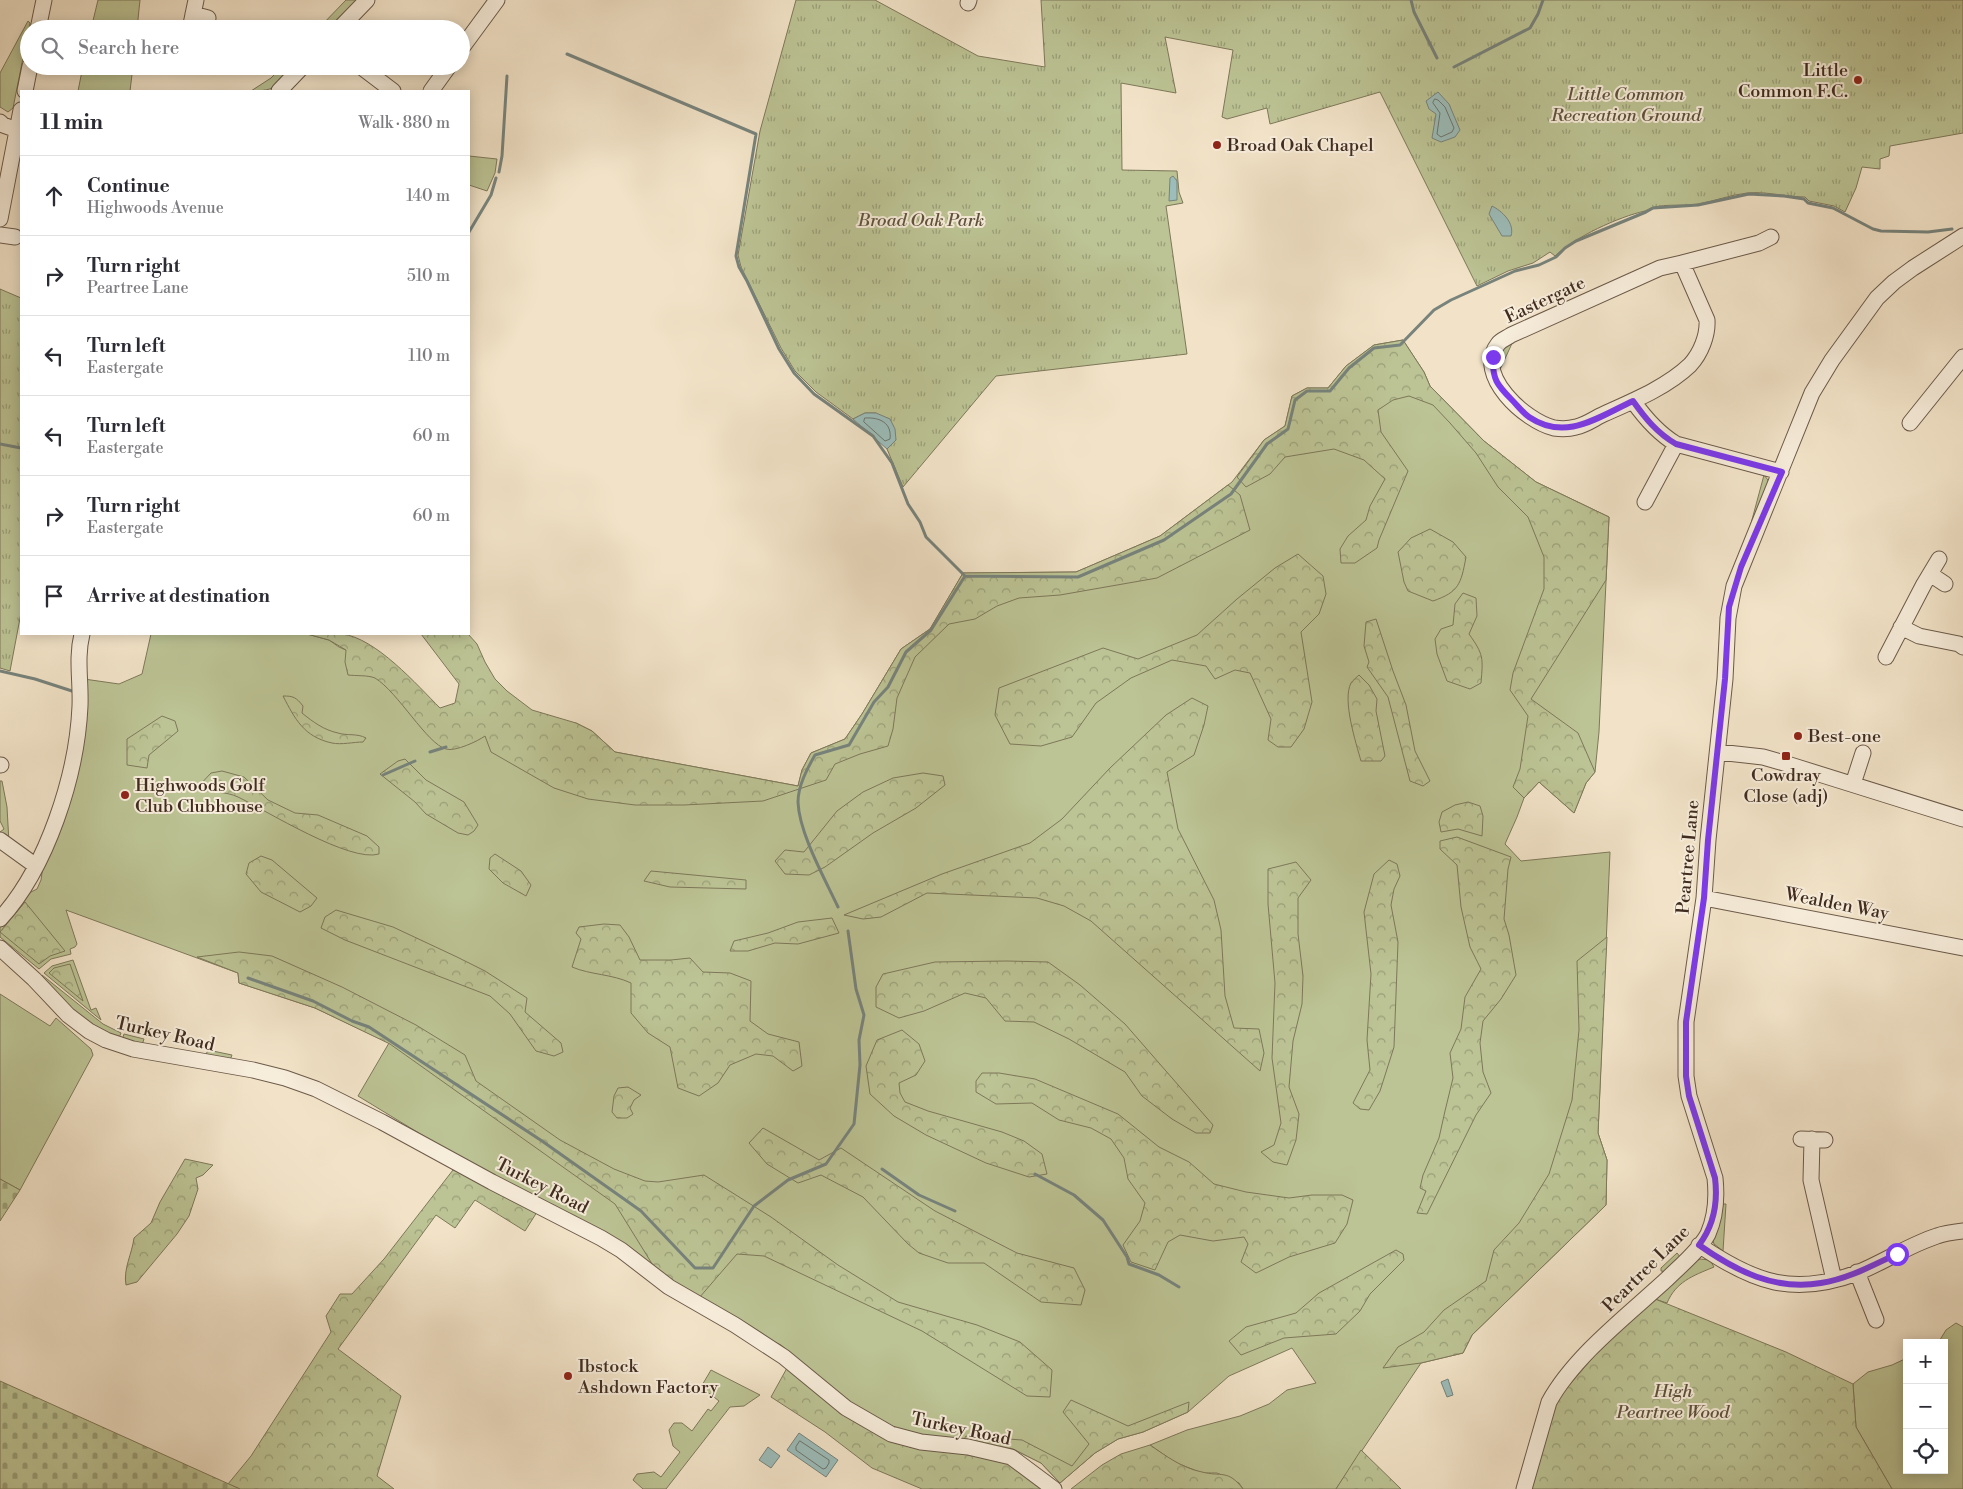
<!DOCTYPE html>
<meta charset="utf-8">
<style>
body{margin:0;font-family:"Libre Bodoni",serif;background:#f2f2f3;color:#2b2b33}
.controls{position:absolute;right:15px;bottom:15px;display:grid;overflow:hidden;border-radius:0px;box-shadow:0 2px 12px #0003}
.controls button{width:45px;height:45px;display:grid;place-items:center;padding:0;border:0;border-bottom:1px solid #e1e1e2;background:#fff;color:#2b2b33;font:25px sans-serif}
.stop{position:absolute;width:15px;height:15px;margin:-11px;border:4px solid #7c3aed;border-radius:50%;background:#fff}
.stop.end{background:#7c3aed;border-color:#fff;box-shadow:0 1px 5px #0008}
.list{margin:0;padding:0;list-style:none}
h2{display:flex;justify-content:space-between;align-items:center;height:65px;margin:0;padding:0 20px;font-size:21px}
h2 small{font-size:16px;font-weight:400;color:#7c7c81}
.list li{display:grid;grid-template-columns:32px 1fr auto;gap:15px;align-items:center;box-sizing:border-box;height:80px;padding:0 20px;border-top:1px solid #e1e1e2}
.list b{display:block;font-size:19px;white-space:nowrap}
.list p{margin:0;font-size:16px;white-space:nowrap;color:#7c7c81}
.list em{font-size:16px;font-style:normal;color:#7c7c81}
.icon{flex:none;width:28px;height:28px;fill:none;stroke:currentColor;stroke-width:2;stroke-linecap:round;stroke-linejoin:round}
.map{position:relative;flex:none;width:1963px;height:1489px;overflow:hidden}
.search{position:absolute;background:#fff;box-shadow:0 2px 12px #0003;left:20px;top:20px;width:450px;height:55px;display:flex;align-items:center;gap:12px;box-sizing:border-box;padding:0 18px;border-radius:28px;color:#7c7c81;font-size:19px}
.panel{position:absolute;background:#fff;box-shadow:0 2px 12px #0003;left:20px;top:90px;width:450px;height:545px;border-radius:0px}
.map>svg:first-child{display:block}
</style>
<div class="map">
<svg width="1963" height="1489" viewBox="0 0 1963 1489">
<defs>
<pattern id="forest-crowns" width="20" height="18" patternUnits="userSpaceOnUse" patternTransform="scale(1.25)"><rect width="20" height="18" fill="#bcc394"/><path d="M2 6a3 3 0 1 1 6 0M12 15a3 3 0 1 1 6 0" fill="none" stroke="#9a9f78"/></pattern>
<pattern id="cemetery-stones" width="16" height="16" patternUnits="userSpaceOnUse" patternTransform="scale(1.25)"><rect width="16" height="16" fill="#bcc394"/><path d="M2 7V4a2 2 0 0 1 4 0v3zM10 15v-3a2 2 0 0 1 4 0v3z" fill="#9a9f78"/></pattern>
<pattern id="park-tufts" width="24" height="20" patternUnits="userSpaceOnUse" patternTransform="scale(1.25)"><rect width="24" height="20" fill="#bcc394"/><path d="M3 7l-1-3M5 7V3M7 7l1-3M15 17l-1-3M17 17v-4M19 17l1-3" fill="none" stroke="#9a9f78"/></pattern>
</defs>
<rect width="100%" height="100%" fill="#f2e3c8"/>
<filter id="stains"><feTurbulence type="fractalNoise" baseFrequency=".004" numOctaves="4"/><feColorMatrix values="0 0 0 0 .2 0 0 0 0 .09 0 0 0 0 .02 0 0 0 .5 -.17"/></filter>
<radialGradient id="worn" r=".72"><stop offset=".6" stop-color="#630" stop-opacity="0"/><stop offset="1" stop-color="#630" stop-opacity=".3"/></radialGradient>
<path fill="#bcc394" stroke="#7e785a" d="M98,0H140L137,29H91Z
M346,0H361L332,29H318Z
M28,21L30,23L13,108L8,112L0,107V73Z
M83,66H133L130,91H78Z
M283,66H294C277,85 278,91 251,91L271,78Z
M469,156L497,159L495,173L487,191L469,185Z
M1514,339L1498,374C1497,355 1497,349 1514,339Z
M1403,340L1424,372L1430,386L1484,441L1536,482L1609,517L1599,732L1595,772L1586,783L1574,813L1539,782L1524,798L1517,817L1505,844L1521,861L1610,852L1598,1133L1607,1160L1606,1205L1472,1335L1463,1353L1421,1363L1336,1489H1243L1239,1483L1217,1473H1202L1174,1462L1150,1445L1187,1430L1240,1416L1269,1404L1287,1390L1316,1383L1292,1348L1229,1376L1188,1412L1143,1432L1118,1439L1095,1453L1060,1483L1041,1463L1013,1449L921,1436L892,1429L850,1404L781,1345L764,1337L522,1190L450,1152L358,1096L389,1043L315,1008L239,983L238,973L66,910L77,944L75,947L70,949L71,954L51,959L39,969L0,937V925L25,895L37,889L41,880L44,858L84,679L119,684L142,674L151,634H307L329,640L339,647L359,656L442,743L488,724L576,723L592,731L615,752L798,786L802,770L811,753L845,739L862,714L901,649L930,629L963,573L1076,572L1160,536L1232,482L1264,440L1285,426L1292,396L1307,388H1328L1346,366L1374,345Z
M1764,475L1768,480L1769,489L1749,531Z
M0,781H2L7,807L9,843L0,835V832L4,829L0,821Z
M73,960L91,1010L96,1008L101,1020L44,973L52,966Z
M42,975L103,1024L121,1033L118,1040L70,1012L41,976Z
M0,994L50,1026L56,1018L91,1049L93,1055L20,1190L0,1179Z
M124,1034L144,1039L142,1045L122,1040Z
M208,1050L232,1055L229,1063L204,1059Z
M1723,1204H1726L1723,1251L1714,1244L1712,1237Z
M1677,1253L1681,1258L1667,1272L1661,1271V1268Z
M1700,1259L1710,1260L1714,1267C1692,1276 1676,1282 1667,1303L1655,1299L1691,1264Z
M1956,1323L1963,1327V1489H1892L1856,1427L1853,1384L1868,1372L1892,1365L1907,1358V1470H1944V1343H1938L1946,1330Z
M711,1370L760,1395L744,1406L730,1407L666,1489H643L633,1480L637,1474L654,1472L661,1477L680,1452L673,1446L669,1430L674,1423H682L692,1431L708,1409L711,1411L719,1401L701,1387Z"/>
<path fill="url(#forest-crowns)" stroke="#7e785a" d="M1403,340L1424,372L1430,386L1484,441L1536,482L1609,517L1606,580L1531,699L1578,733L1595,772L1586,783L1574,813L1539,782L1524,798L1513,787L1520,769L1528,716L1510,690L1513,673L1544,589V557L1528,517L1498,487L1476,453L1450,423L1433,405L1409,396L1393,400L1378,410L1381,432L1408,471L1379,540L1377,548L1355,563H1341L1340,549L1348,536L1366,520L1370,506L1385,479L1364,460L1334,449L1285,457L1270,474L1246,487L1237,477L1264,440L1285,426L1292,396L1307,388H1328L1346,366L1374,345Z
M1228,485L1240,495L1250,530L1157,578L1060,595L1019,598L997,606L975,619L949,624L915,657L897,698L893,729L888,746L860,754L835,764L826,780L763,801L684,805H635L588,799L554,788L491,752L485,736C478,741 455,752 446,749C427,744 398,692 375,678C368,675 356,676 348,675L345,662L346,650L329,640L307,634C318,634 331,632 342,634C376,638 417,685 440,708L455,703L459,684L421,634H468L477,644L485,662L495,679L507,691L532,710L576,723L592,731L615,752L798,786L802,770L811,753L845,739L862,714L901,649L930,629L963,573L1076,572L1160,536Z
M1430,529L1453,542L1466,557C1461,584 1459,592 1433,601L1408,591L1404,582L1398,552L1411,538Z
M1298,554L1323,576L1326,594L1319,614L1301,632L1312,702L1304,729L1291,747H1278L1268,740L1271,719L1250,673L1235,670L1215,679L1206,666L1172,660L1131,678L1096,703L1072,737L1041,746L1010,744L995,715L999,688L1103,648L1138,659L1197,635L1237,599L1275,568Z
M1463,593L1476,598L1477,616L1469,634C1484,655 1483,658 1481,683L1470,689L1447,681L1437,654L1435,639L1441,629L1453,625L1455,604Z
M1376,619L1393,671L1406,705L1415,751L1430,781L1423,786L1410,781L1388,697L1367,667L1369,662L1364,646L1366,622Z
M1359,675L1369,685L1377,699L1376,711L1385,756L1381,761H1361C1356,743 1342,700 1351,683C1353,680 1357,677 1359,675Z
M283,696C293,696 296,697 303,706L302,713C313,722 324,730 338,733C347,736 357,733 366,738L363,742C354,742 341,745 332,743C304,737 295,719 283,696Z
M1192,698L1208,706L1204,725L1194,755L1167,772L1178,829L1214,900L1221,930L1225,996L1234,1028L1259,1029L1264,1053L1260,1071L1091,921L1064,906L1037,898L927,893L881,917L863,919L844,915L942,874L1030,843L1062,819L1110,768L1166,715Z
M162,716L175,721L178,731L149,755L147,768L127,765V739Z
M405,759L426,780L464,802L478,825L474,831L468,835L458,833L426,814L415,802L380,774L398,761Z
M222,771L244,777L268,800L295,813L318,815L367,836L379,847V854C350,863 267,811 238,797C226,791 210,793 197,788L211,773Z
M923,773L943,776L945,785L916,808L873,833L825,867L809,875L785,874L775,861L785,850L804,852L837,811L863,792L893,778Z
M1468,802L1480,806L1483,816L1482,836L1458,829L1441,832L1439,822L1442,812L1455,805Z
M1457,837L1511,857L1508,869L1504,919L1509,935L1516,975L1501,999L1483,1021L1480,1043L1483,1072L1491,1093L1476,1115L1427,1214L1417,1213L1426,1191L1420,1188L1423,1175L1439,1138L1445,1111L1453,1078L1450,1053L1461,1029L1465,997L1481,969L1470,947L1461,907L1457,865L1440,849V841Z
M495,854L521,871L531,885L526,896L503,883L489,869L490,858Z
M261,856L272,860L317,898L311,906L300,912L261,892L246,874L249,863Z
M1389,860L1397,864L1400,876L1394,889L1391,905L1398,942L1394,1047L1380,1091L1369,1110L1360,1109L1353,1103L1370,1070L1367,1040L1371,974L1364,912L1374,874Z
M1296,862L1311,880L1298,898V934L1303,976L1302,1004L1293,1041L1289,1087L1299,1114L1296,1140L1287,1165L1273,1162L1261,1152L1274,1145L1281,1123L1272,1058L1275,983L1268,904V869Z
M651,871L746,880V889L670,887L644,881Z
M25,902L65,951L50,956L39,964L0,932Z
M336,910L393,927L457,957L485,971L527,998L525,1012L561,1043L563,1052L554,1056L536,1051L510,1014L490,996L345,940L321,928L325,917Z
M832,918L839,933L798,944L775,943L748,951H730L734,941L768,933L798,922Z
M604,924L620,925L629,937L640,960H671L690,958L703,972L730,973L751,981L750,1021L768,1034L799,1042L802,1066L793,1071L773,1056L756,1054L730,1065L718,1083L699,1096L678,1088L670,1047L648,1033L631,1013V983C612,974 591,975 572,967L581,939L576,933L579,927Z
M1607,937L1598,1133L1607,1160L1606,1205L1472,1335L1463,1353L1421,1363L1383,1368L1398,1347L1424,1332L1444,1310L1486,1281L1494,1250L1519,1223L1549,1174L1572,1100L1579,1030L1577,961Z
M239,952L272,956L342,987L416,1025L465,1055L476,1081L560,1140L614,1169L645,1181L658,1182L704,1175L771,1217L838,1265L898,1302L977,1325L1020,1342L1052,1370L1050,1397L1027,1396L922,1331L764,1256L737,1254L699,1298L659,1275L615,1204L390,1044L315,1008L239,983L238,973L197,957Z
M1007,961L1048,962L1080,985L1125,1024L1213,1125L1210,1133H1196L1172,1119L1142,1096L1125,1072L1069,1039L1034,1022L1005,1021L986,998L965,993L924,1011L899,1018L876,1007V987L883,974L935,962Z
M70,964L83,1001L49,973L54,968Z
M902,1030L919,1044L925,1061L916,1075L899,1083L900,1093L905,1102L928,1111L1002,1132L1024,1141L1042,1154L1047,1174L1029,1177L986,1163L926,1135L894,1116L870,1094L866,1066L877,1040Z
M982,1073H999L1035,1079L1118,1114L1159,1147L1189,1162L1214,1184L1246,1192L1289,1198L1312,1195H1342L1353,1200L1347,1224L1335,1243L1289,1257L1256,1273L1241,1262L1248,1244L1244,1237L1213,1241L1180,1235L1168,1242L1155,1270L1131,1262L1123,1245L1140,1221L1145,1203L1128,1179L1124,1158L1111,1139L1091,1128L1059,1120L1032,1103L996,1104L976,1092V1081Z
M628,1087L641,1095L634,1100L630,1108L633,1114L627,1118H617L612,1112L614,1096L618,1088Z
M763,1128L819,1160L841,1148L935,1211L1017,1253L1074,1268L1085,1290L1081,1305L1041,1302L984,1263H948L919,1253L908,1244L863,1197L821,1175L798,1183L767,1164L749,1143Z
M185,1159L213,1165L203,1175L196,1178L198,1189L189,1216L177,1234L137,1282L126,1285C123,1269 132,1254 134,1238L151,1223L160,1202Z
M453,1170L470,1176L537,1212L525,1231L475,1200L455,1228L436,1215L338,1349L401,1396L377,1476L394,1489H240L228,1484L251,1456L331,1332L326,1316L340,1294H352L384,1259Z
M1396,1250L1403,1254L1404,1260L1370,1294L1360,1311L1336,1334L1284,1338L1241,1355L1229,1341L1246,1327L1296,1313L1319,1293Z
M1655,1299L1786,1352L1853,1384L1856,1427L1892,1489H1531L1553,1410L1561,1395L1606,1342Z
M787,1368L836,1406L960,1451L987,1459L990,1457L1009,1462L1047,1489H922L872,1468L825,1432L771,1397Z
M1071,1400L1128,1426L1189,1402L1188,1412L1143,1432L1118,1439L1095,1453L1060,1483L1041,1463L1013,1449L963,1441L966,1436L1022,1440L1072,1466L1089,1444L1063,1412Z
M1150,1445C1166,1456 1182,1468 1202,1472C1221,1477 1228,1469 1243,1489H1071L1102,1465L1121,1454Z
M1361,1450L1401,1489H1336Z"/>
<path fill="url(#cemetery-stones)" stroke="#7e785a" d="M0,1179L20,1190L0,1221Z
M0,1381L240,1489H0Z"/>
<path fill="url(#park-tufts)" stroke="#7e785a" d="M796,0H875L978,56L1045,67L1041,0H1963V133L1890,146L1889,156L1880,159V169L1862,167L1856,188L1845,212L1834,206L1809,201L1805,197C1787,197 1764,191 1747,193C1730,195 1715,201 1698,204C1681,207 1659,202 1645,211C1618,217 1575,237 1555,256L1550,252L1533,263L1508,271L1477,286L1380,92L1270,124L1267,108L1227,119L1222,117L1233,50L1165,37L1176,93L1121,83L1122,170L1177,171L1179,192L1183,203L1166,206L1187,354L996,376L903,487L887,449L896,440L876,413H865L853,419L816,392L795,371L781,348L741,267L738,255L760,131Z
M0,289L21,298V613L10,671L0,668Z"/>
<path fill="#9cbdba" stroke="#77837c" d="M1438,92L1449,104L1460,130L1455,137L1441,142L1432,138L1436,114L1429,109L1426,101Z
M1173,176L1177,181V200L1169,201L1170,178Z
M1492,206C1502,211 1515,223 1511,236H1502L1489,214Z
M865,413H876L890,419L895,429L896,440L887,449L853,419Z
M1448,1379L1453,1395L1447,1397L1441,1382Z
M799,1433L838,1460L826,1477L787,1450Z
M768,1447L780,1456L771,1468L759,1460Z"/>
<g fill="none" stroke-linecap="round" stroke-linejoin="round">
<path stroke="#6e746d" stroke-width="1" d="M1435,99L1438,100L1445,107L1454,128L1452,132L1441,137L1437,134L1440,113L1433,103Z
M865,418C880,417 892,423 890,439L885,441L864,422Z
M800,1441L829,1460V1463L826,1468L823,1469L796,1450V1447Z"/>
<path stroke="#77837c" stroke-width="3" d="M1411,0L1414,12L1437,58
M567,54L756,134L736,256L739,267L747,281L779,349L794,373L814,394L873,436L892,463L908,504L920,522L926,537L965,576
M1454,67L1530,28L1538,14L1543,0
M499,172L502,156L507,76
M469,232L491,195L496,178
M0,444L21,448
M0,671L35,679L72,691
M430,752L446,747
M383,775L415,761
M838,907C825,879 799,833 798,802C798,786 807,769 815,755L849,745L874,702L888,687L906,652L931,630L965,576L1078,577L1164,540L1231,494L1267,444L1288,429L1295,400L1307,391H1330L1349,368L1374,348L1400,345L1434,310L1451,300L1515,271L1539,265L1556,257L1565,248L1576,241L1646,212L1653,208L1698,205L1749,194L1784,196L1804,199L1808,203L1833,208L1873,229L1881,231L1928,232L1952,229
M248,978L313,1001L352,1021L369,1027L542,1141L641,1211L695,1268H713L754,1206L788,1180L826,1164L854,1124L860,1065L859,1040L864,1015L856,989L848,931
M882,1169L919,1195L955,1211
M1035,1174L1074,1195L1103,1220L1127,1257L1129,1264L1159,1275L1179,1287"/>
<defs>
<path id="minor" d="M968,3L969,0
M193,14L208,18
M38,29L44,0
M190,29L196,0
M339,29L367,0
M461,49L497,0
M360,66L393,91
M25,91L30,66
M279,91L303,66
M431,91L449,66
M0,122L3,125L17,130
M0,219L21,110
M0,235L15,237
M1682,263L1660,268L1511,335C1507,338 1501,340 1498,344C1474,375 1525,421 1554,428C1561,429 1569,429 1576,427C1586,425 1595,418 1604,414C1633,401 1667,387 1690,365C1701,353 1708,335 1707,320L1682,263L1759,243L1771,237
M1633,401C1645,418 1658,433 1676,444L1781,472
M1910,423L1963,357
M1645,502L1676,444
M1930,574L1945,584
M1901,627L1919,636L1959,644L1963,647
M1886,657L1924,584L1939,559
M1718,752L1763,757L1784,763L1963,819
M0,765H1
M1853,784L1863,753
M0,840L36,866
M1704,898L1963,948
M0,919C47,868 77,775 80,706C81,681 76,658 82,634
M0,948L34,979L68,1015L89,1031L106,1040L133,1049L253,1070L285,1078L316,1089L382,1122L492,1182L601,1238L621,1250L669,1287L735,1325L784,1357L846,1408L891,1434L921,1442L968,1447L1011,1457L1054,1489
M1801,1139L1825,1140
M1812,1139L1811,1180L1834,1280
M1699,1245C1753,1282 1793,1297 1857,1273C1884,1262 1909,1245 1937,1236C1945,1233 1954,1232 1963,1231
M1857,1272L1876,1320
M1524,1489L1549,1402C1574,1356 1628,1315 1667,1279C1680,1266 1699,1251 1708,1234C1716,1216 1717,1197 1715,1178L1689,1096L1686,1076V1022L1704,898L1708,840L1725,679L1728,618L1734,586L1812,393L1832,360L1877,298L1894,282L1913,268L1963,236"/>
</defs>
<use href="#minor" stroke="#6c5a4a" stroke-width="17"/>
<use href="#minor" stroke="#f7eddb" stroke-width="15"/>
</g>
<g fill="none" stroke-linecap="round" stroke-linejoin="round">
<path stroke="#7c3aed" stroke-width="6" d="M1493,357C1492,379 1497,385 1512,400C1517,405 1523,413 1529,417C1566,442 1598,417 1633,401C1645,418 1657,433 1676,444L1782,472L1741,567L1729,607L1725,679L1708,840L1704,898L1686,1022V1076L1689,1096L1715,1178C1718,1202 1714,1225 1699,1245C1736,1271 1775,1291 1821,1283C1848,1279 1873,1265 1897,1254"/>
</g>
<g fill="#8f2418" stroke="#f7eddb" stroke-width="2">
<circle cx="1858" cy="80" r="5"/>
<circle cx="1217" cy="145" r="5"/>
<circle cx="1798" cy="736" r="5"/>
<rect x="1781" y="751" width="10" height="10" rx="2.5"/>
<circle cx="125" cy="795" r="5"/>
<circle cx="568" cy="1376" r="5"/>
</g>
<g text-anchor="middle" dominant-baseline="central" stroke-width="4" stroke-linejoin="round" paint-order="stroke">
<g font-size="18" fill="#402c20" stroke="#f7eddb" text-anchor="start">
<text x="1848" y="70" text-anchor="end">Little<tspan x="1848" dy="21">Common F.C.</tspan></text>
<text x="1227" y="145">Broad Oak Chapel</text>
<text x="1808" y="736">Best-one</text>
<text x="1786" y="775" text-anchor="middle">Cowdray<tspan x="1786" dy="21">Close (adj)</tspan></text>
<text x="135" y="785">Highwoods Golf<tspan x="135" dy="21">Club Clubhouse</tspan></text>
<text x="578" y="1366">Ibstock<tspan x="578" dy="21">Ashdown Factory</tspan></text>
</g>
<g font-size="18" font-style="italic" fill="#5f523d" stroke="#f7eddb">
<text x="1626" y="94">Little Common<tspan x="1626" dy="21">Recreation Ground</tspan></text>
<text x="921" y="220">Broad Oak Park</text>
<text x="1673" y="1391">High<tspan x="1673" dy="21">Peartree Wood</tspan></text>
</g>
<g font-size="18" fill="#402c20" stroke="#f7eddb">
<text transform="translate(1545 300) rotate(-25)">Eastergate</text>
<text transform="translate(1688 857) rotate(-85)">Peartree Lane</text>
<text transform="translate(1837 904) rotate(11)">Wealden Way</text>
<text transform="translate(165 1034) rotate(13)">Turkey Road</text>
<text transform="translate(542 1186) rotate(27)">Turkey Road</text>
<text transform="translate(1646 1269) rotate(-45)">Peartree Lane</text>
<text transform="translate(961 1429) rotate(12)">Turkey Road</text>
</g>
</g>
<rect width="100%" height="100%" filter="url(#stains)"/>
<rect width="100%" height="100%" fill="url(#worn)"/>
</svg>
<div class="controls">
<button>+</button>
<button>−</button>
<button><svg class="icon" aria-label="locate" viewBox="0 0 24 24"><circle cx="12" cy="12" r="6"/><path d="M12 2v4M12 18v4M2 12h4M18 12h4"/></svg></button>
</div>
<div class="stop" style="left:1897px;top:1254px"></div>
<div class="stop end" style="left:1493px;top:357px"></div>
<div class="search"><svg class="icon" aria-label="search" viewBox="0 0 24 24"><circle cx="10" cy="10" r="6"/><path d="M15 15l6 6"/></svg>Search here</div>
<section class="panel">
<h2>11 min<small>Walk · 880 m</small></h2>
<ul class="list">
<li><svg class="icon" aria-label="ahead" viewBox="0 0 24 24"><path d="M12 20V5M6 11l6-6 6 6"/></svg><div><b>Continue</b><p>Highwoods Avenue</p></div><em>140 m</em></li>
<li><svg class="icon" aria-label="right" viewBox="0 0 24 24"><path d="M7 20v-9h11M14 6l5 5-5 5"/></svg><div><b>Turn right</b><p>Peartree Lane</p></div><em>510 m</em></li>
<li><svg class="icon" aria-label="left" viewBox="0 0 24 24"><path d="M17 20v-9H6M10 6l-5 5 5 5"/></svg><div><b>Turn left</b><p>Eastergate</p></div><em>110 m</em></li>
<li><svg class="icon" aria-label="left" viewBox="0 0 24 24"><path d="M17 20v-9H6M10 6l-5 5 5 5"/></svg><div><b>Turn left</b><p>Eastergate</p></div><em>60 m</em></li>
<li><svg class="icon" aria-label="right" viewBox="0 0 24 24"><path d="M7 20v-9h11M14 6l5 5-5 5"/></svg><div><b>Turn right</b><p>Eastergate</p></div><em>60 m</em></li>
<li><svg class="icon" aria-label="arrive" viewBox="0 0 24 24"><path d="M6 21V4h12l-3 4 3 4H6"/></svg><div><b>Arrive at destination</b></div></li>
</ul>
</section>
</div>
